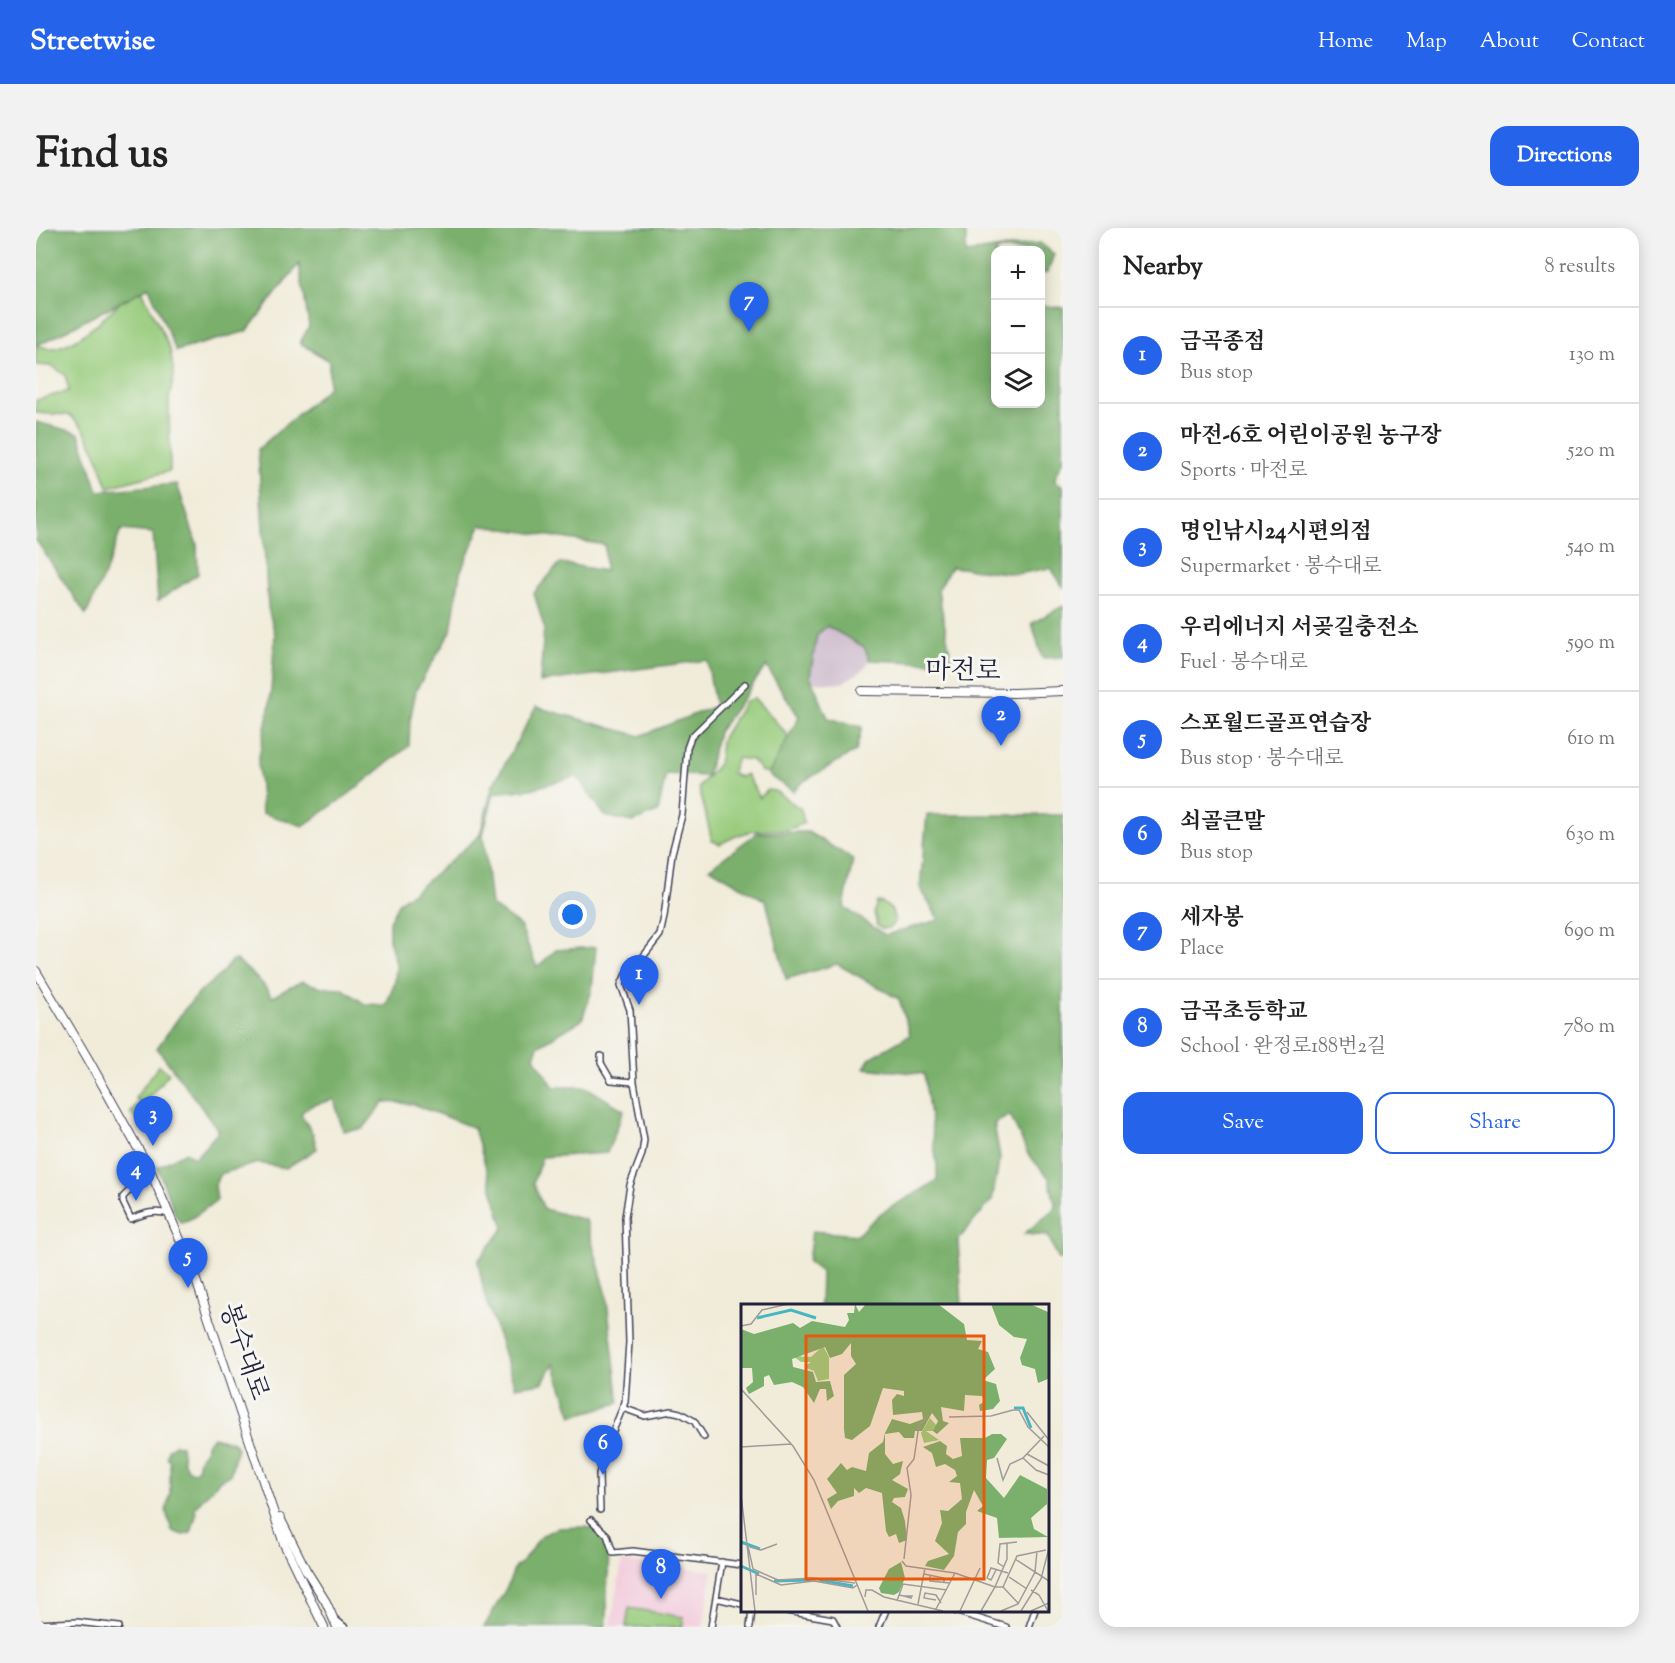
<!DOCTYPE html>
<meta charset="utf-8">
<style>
body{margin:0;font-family:"Sorts Mill Goudy","Noto Serif KR",serif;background:#f2f2f2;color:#222}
.controls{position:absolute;right:18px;top:18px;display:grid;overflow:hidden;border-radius:12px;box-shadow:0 3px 15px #0003}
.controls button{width:54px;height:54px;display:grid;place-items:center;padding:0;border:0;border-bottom:2px solid #e0e0e0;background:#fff;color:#222;font:30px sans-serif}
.you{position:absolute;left:537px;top:687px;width:21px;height:21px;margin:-15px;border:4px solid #fff;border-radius:50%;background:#1a73e8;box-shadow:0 0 0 9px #1a73e833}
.badge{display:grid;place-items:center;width:39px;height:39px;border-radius:50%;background:#2563eb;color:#fff;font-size:20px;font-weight:700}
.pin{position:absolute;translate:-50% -50px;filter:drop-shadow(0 2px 3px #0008)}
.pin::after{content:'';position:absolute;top:32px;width:21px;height:18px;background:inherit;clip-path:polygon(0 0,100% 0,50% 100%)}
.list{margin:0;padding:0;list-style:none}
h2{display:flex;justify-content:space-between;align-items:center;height:78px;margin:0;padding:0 24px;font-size:26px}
h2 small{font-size:20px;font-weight:400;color:#767676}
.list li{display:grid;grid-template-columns:39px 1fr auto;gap:18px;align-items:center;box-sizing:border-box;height:96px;padding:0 24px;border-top:2px solid #e0e0e0}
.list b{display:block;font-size:22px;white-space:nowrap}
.list p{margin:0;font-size:20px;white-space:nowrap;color:#767676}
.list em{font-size:20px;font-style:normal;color:#767676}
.actions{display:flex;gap:12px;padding:18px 24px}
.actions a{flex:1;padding:14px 0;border:2px solid #2563eb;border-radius:18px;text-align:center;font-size:21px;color:#2563eb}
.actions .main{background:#2563eb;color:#fff}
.icon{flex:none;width:33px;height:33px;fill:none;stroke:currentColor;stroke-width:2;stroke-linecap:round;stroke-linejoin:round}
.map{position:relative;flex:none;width:1027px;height:1399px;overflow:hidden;border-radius:18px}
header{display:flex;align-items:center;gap:36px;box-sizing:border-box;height:84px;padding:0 30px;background:#2563eb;color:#fff}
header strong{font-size:28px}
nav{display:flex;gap:33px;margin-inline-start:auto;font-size:21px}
.intro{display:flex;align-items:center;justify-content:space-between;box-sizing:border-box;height:144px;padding:0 36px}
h1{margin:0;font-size:42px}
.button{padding:15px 27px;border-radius:18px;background:#2563eb;color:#fff;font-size:21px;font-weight:700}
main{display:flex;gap:36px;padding:0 36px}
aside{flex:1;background:#fff;border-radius:18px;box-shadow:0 3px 15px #0003}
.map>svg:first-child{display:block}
</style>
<header>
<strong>Streetwise</strong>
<nav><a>Home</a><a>Map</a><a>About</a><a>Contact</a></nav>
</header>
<div class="intro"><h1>Find us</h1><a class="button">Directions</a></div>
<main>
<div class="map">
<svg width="1027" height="1399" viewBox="0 0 1027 1399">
<rect width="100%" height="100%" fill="#f6f6f2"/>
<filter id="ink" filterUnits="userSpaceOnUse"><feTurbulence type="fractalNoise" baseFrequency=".0167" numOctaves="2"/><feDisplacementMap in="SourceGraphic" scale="12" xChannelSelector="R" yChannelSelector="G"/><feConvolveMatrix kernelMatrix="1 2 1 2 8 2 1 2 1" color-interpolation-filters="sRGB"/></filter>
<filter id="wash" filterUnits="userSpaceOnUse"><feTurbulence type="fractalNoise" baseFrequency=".008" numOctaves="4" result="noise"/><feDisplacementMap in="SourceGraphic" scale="24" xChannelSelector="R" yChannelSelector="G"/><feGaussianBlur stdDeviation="1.35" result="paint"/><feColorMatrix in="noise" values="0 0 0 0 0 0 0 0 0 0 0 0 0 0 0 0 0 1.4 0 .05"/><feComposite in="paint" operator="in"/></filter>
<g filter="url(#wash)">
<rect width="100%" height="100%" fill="#f1ecda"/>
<path fill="#f3cfde" d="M586,1334L677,1343L667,1399H574Z"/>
<path fill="#cfbdce" d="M791,398L828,420L834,432L827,442L806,455L777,454L773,448L781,407Z"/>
<path fill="#99cc7d" stroke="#5e775c" stroke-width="1.5" d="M103,56L134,121L138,148L133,171L134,243L72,259L60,225L47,200L34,187L0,185V172L33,163L29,147L16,138L0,137V117C4,118 9,120 14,120C44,120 81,76 103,56Z
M718,470L750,505L755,519L739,545L726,544L716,532L701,530L695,545L704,549L710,546L724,570L731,562L739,563L765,581L768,595L751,602L718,603L702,607L684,616L676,613L663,559L683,535L685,512L692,500L709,474Z
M841,674L847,675L856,682L859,694L855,699L847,701L841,698L838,684Z
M123,837L133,845L109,874L112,877L102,891L94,886L103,873L99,870Z
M593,1380L648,1389L646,1399H590Z"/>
<path fill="#7ab06c" stroke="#4e6954" stroke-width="1.5" d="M0,0H927L930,8V25L1004,15L1018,26L1012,44L1005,46V22H960V176H1005V77L1027,80V233L1018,252L1027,258V359L1015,340L981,346L915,339L902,362L915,430L905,435L834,432L828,419L791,398L781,407L774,448L792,490L826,499L820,523L768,553L757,563L732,547L763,489L730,438L682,504L671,548L630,546L622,584L597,594L569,588L541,548L495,561L458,565L447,606L455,677L484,698L501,739L520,722L560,719L556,762L546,792L502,818L498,829L518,859H550L588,882L571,925L506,929L497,955L508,981L550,992L570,1064L583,1175L536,1188L518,1136L506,1155L479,1159L448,1065L442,1033L468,1000L438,900L377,876L348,874L327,901L307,903L298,871C287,876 272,875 265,886L277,906L281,921L250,940L222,935L184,946L179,957L181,972L156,990L145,995L140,988L121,939L150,924L159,930L183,903L121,820L148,782L166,762L185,746L195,733L201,732L226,755L236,769L266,753L284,759L306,760L329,776L350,777L359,754L360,735L353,712V693L363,674L385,658L444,607L457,557L500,479L604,508L679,478L671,432L504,454L508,399L498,365L524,335L569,343V317L445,297L424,345L415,403L380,462L374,493L373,518L313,566L267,598L226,585L222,533L234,476L239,406L232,380L222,221L293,159V133L264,115L273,98L263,36L211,103L140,123L113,59L6,115L0,116Z
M0,194L43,205L62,263L141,256L161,317L162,346L122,373L117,305L85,302L70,343L50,387L0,312Z
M1027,378V429L1006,430L996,395Z
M891,587H1027V1032H1023L1012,1008L988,1006L1020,980L1013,950L992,926L974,887L958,896L964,929L956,972L922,1012L926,1078H784L785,1044L772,1034L776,1003L821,1007L845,985L901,953V938L888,846L828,840L834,830L874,807L863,771L801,736L750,751L730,673L674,640L721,605L772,604L817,631L808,679L849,707L903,692L884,660Z
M177,1209L197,1214L201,1220L194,1247L184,1252L159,1279L160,1287L155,1305L147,1307L136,1303L130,1284L134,1265V1233L131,1229L132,1221L139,1216L145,1218L147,1232L152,1242L157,1244L162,1240C162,1232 163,1228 169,1224L170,1216Z
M549,1299C580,1302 572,1341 571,1362C571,1372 571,1381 571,1391L569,1399H448L472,1357L479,1339L487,1333L505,1308L521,1300Z"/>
</g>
<g filter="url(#ink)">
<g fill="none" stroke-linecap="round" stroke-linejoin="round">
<defs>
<path id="minor" d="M565,828V835L575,852L598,854
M114,942L87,969V974L95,991C110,985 118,982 133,986
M587,1180L609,1188L635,1183L644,1185L658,1193L668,1209
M564,1282L563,1246L569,1222L589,1174L593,1114L589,989L594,957L606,926L608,912L598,854L594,782L585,757L589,748L596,743L624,707L628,689L636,625L646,587L651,520L655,509L709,456
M555,1292L571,1307L577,1325L597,1323L706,1337
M680,1370L706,1376
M745,1382L797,1391L801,1399
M915,1382L970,1399
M0,1396L41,1394L83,1399
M675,1399L686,1334
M714,1399L716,1382
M843,1399L850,1382
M993,1399L999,1382"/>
<path id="tertiary" d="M297,1390L308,1399"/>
<path id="secondary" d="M826,463L978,465L1027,463
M0,743L51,829L114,942L155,1037L248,1316L288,1399
M244,1290L270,1342L290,1374L301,1399"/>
</defs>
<use href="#minor" stroke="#414053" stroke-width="8"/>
<use href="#tertiary" stroke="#414053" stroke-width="9"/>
<use href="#secondary" stroke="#414053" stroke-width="10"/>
<use href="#minor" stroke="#fff" stroke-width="5"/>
<use href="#tertiary" stroke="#fff" stroke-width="6"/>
<use href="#secondary" stroke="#fff" stroke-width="8"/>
</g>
</g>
<g text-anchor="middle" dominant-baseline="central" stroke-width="6" stroke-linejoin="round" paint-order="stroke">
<g font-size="26" fill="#22223b" stroke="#f6f6f2">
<text transform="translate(927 444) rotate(1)">마전로</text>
<text transform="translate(207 1124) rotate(71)">봉수대로</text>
</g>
</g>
<g transform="translate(705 1076)">
<rect width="308" height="308" fill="#f1ecda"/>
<path d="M82,42L88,53V75L77,77L73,67L63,63L70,58H60L52,52L70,53ZM189,114L196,122L193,127H185L198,136L183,139L180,129Z" fill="#99cc7d"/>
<path d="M114,0L118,8L125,0H197L223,20L226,36L241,37L237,45L247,48L254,65L242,76L255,80L259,97L252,105L239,107L238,101L244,97L241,92L224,91L223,107L200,103L202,117L208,119L196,130L192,127L197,117L191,109L181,127H174L173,134H163L158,128L144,130V150L152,160L162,157L159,170L151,176L167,185L164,193L153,194L151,198L160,204L164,217L166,236L158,239L155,230L148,233L145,227L141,189L125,184L118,189L113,184V192L97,197L90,205L86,195L96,189L86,175L100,159L106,166L111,163L125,167L128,149L142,138L144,129L151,115L169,120L182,115L181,108L152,111L151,96L156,90L163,92V87L142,84L129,122L111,136L104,134L103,125V71L115,60L110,52V39L101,50L89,54L84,43L51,55L52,63L72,68L75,78L89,77L93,92L86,97L85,85H79L73,99L62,83L51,78L33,81L28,71L23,73V82L8,90L5,84L12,78L11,64H0V25L13,30L52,19L59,24L71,17L104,23L108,16L106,9H113ZM250,0H289L307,8V75L297,79L294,65L281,61L279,54L286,35L273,33L258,21ZM251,130H260L266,135L253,154L246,156L245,174L263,194L279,171L306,185V200L290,214L293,225L307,233L258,234L256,214L236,207L242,202L233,186L225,208V220L217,228L213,252L203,266L184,262L187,257L208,250L194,237L201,219L199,206L207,207L221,195L219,179L208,178L216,172L214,166L204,160L195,163L191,149L182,143L199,137L206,142L205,150L212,155L221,152L219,134H244ZM160,258L164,274L158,288L153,291L140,289L138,284L148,265Z" fill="#7ab06c"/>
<path fill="none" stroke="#48b6c0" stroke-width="3" d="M16,14L50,6L75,14M273,104H282L290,124M0,238L19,245M0,262L18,270M78,276L112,282M33,277L70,276"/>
<path fill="none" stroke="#9e9b9a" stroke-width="1.5" d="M0,22L10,20L21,6L47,0M0,85L52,142L73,176L127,307M272,106H278L287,123L308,143M286,108L308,136M208,113L250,112L272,106M303,132L282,154L295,166L308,171M0,143L50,140M286,150L308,162M256,154L262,176L269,160L282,154M0,191L14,307M7,242L12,265L37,276L72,274L114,279M9,243L20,246L36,240M163,255L170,191L166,164L173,155L178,121L188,111M274,255L308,277M161,257L165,262L214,269L254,283L240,307M263,263L257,259L259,240L276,238M255,266L250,276L246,274L250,264L267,269M183,270L203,274V279M189,272V277L209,279M268,273L286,285M262,283L276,252L305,246M262,283H254L266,255V239M262,283L277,299M290,286L298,291L307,307M15,291V270L40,281L73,277L112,284L116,281M158,291L163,292L170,294L171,292H163M124,293L125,286H131L143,293L202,307M195,296L183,294L184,289L195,291L200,299M156,297L162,280L206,286M177,300L184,264M195,305L214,269M219,307L239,264M260,307L277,300L294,268L296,247M280,307L300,275L308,244M290,307L308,299"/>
<path fill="#e8590c" fill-opacity="0.15" stroke="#e8590c" stroke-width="3" d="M65,32H243V275H65Z"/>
<rect width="308" height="308" fill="none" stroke="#22223b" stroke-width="3"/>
</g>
</svg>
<div class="controls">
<button>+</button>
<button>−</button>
<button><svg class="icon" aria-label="layers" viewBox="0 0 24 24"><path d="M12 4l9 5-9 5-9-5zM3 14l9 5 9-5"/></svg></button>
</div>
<div class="you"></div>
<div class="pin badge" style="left:603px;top:777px">1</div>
<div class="pin badge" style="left:965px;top:518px">2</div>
<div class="pin badge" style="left:117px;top:918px">3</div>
<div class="pin badge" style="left:100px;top:973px">4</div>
<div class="pin badge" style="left:152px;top:1060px">5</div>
<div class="pin badge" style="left:567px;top:1247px">6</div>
<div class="pin badge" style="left:713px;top:104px">7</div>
<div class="pin badge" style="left:625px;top:1371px">8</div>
</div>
<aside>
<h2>Nearby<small>8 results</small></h2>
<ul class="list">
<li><span class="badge">1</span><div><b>금곡종점</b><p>Bus stop</p></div><em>130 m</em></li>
<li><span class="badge">2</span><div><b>마전-6호 어린이공원 농구장</b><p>Sports · 마전로</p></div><em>520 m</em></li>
<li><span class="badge">3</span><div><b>명인낚시24시편의점</b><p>Supermarket · 봉수대로</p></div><em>540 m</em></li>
<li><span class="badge">4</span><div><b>우리에너지 서곶길충전소</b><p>Fuel · 봉수대로</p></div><em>590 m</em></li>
<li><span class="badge">5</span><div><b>스포월드골프연습장</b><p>Bus stop · 봉수대로</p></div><em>610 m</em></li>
<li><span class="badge">6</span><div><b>쇠골큰말</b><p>Bus stop</p></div><em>630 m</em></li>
<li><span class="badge">7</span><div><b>세자봉</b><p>Place</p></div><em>690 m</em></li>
<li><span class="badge">8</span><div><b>금곡초등학교</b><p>School · 완정로188번2길</p></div><em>780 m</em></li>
</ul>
<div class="actions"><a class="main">Save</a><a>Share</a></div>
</aside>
</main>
